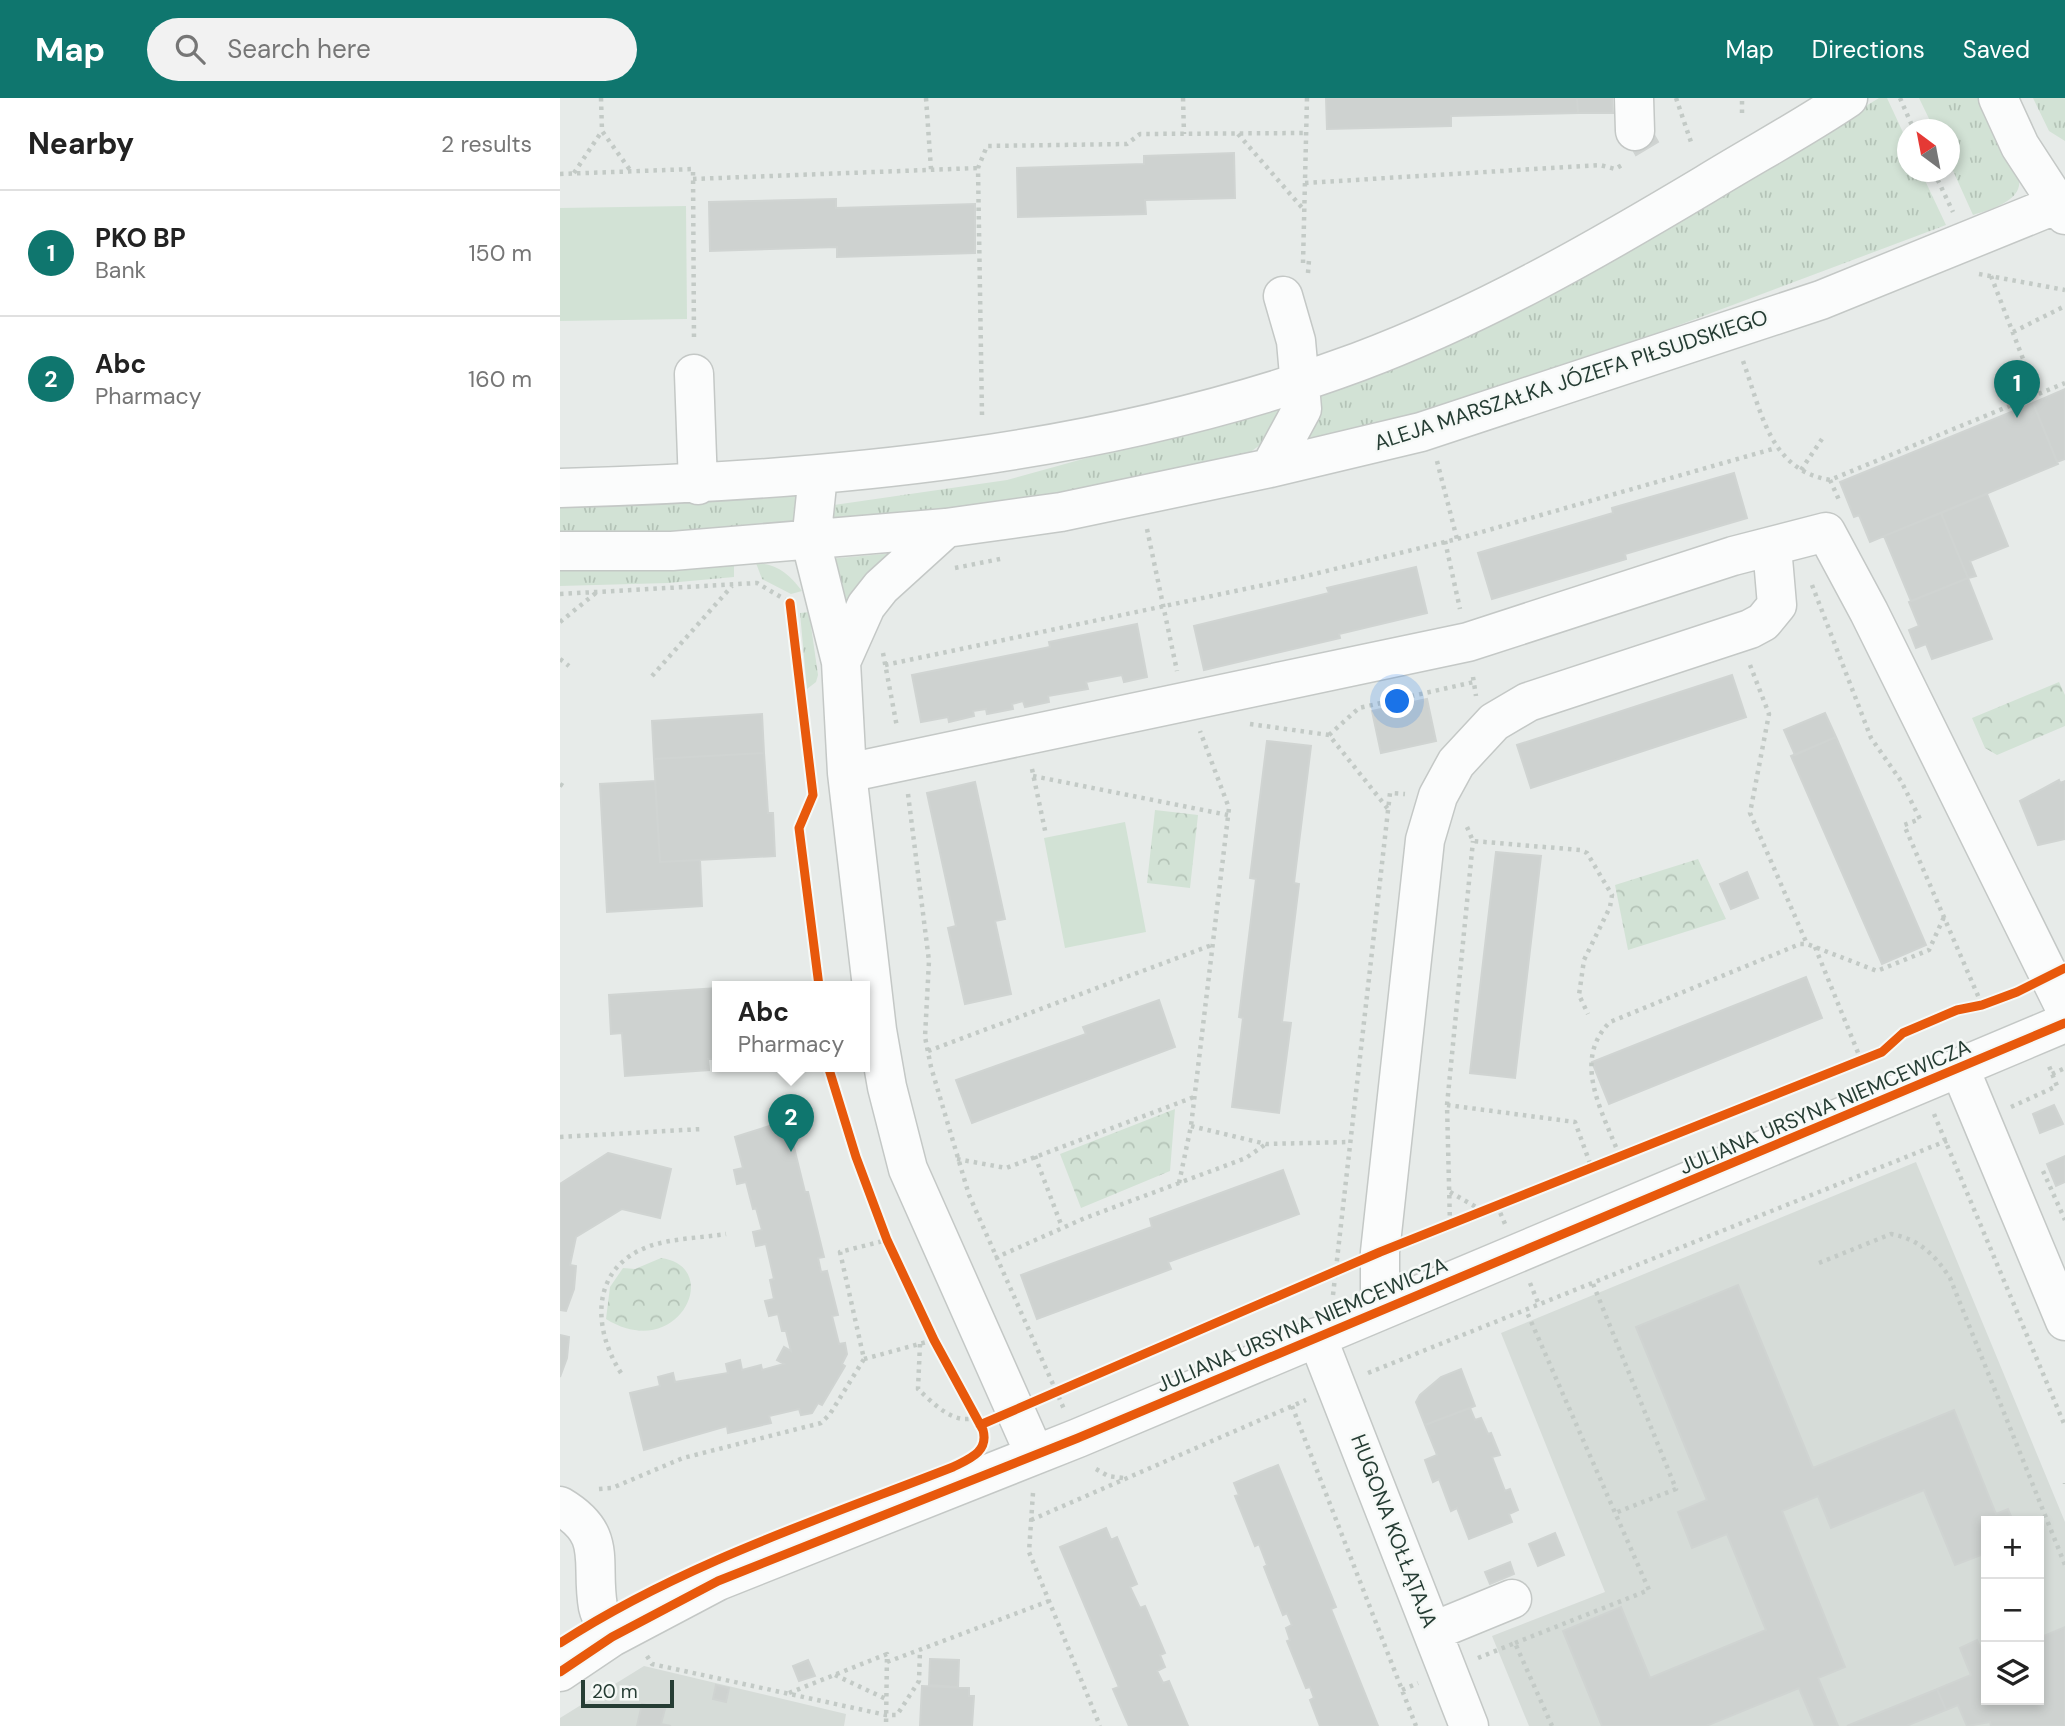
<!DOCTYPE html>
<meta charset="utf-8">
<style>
body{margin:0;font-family:"DM Sans",sans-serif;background:#f2f2f2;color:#222}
.controls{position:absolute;right:21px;bottom:21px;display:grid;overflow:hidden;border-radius:0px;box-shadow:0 4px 10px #0003}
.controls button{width:63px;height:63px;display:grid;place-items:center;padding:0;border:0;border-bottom:2px solid #e0e0e0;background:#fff;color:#222;font:35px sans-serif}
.compass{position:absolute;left:1337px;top:21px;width:63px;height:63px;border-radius:50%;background:#fff;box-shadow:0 4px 10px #0003;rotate:328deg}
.scale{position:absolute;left:21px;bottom:18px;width:93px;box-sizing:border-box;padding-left:7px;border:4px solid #263d34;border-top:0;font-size:19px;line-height:24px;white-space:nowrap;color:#263d34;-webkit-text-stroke:5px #f6f9f7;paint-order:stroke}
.you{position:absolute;left:838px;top:604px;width:24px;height:24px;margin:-18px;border:5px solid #fff;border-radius:50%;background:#1a73e8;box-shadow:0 0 0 10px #1a73e833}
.badge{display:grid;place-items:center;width:46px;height:46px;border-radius:50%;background:#0f766e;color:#fff;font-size:23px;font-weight:700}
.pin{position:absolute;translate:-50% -58px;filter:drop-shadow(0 2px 4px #0008)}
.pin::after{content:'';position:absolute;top:37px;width:24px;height:21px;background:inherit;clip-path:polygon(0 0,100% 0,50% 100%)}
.popup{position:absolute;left:152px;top:883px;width:158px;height:91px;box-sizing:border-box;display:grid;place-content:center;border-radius:0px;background:#fff;filter:drop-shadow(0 2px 5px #0005);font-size:23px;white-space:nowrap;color:#767676}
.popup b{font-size:26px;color:#222}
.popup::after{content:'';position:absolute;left:50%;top:100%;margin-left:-14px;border:14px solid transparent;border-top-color:#fff}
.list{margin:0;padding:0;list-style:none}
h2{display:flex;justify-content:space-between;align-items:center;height:91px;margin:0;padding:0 28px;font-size:30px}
h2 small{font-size:23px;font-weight:400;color:#767676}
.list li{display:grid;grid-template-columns:46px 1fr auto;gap:21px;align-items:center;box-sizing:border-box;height:126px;padding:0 28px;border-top:2px solid #e0e0e0}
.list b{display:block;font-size:26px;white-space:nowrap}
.list p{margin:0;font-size:23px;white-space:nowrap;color:#767676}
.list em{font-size:23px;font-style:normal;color:#767676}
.icon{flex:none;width:38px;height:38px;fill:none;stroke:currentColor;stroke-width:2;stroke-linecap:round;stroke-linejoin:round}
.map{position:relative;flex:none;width:1505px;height:1628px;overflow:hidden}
header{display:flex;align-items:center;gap:42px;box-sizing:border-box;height:98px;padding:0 35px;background:#0f766e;color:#fff}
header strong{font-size:33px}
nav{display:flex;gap:38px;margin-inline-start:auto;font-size:24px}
.search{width:490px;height:63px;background:#f2f2f2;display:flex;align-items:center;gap:18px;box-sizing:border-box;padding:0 24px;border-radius:38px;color:#767676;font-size:26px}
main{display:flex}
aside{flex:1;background:#fff}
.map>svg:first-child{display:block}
</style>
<header>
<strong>Map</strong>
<div class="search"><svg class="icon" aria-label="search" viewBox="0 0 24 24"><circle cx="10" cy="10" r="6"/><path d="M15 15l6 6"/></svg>Search here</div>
<nav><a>Map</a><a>Directions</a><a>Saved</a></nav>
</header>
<main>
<aside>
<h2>Nearby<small>2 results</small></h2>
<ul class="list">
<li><span class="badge">1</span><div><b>PKO BP</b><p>Bank</p></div><em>150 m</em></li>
<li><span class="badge">2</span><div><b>Abc</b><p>Pharmacy</p></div><em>160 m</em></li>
</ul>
</aside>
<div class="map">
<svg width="1505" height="1628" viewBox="0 0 1505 1628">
<defs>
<pattern id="grass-tufts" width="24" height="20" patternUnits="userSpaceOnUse" patternTransform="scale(1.75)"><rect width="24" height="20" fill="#d2e2d5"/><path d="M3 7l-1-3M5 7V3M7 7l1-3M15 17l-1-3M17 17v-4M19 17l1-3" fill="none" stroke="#b4c3b7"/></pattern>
<pattern id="park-crowns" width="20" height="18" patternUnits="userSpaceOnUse" patternTransform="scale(1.75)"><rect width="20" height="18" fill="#d2e2d5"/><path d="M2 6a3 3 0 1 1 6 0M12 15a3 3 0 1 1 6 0" fill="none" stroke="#b4c3b7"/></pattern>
</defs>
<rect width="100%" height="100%" fill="#e7ebe9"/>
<path fill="#d6dcd8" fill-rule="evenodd" d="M1356,1064L1505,1424V1628H969L932,1538L1045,1494L941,1235ZM1426,1423H1479V1602H1426Z
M84,1568L286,1616L284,1628H0V1620Z"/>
<path fill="url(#grass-tufts)" d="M1319,0H1327L1347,43L1348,74H1361L1386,127L1090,238L898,304L735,349L756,296L1093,138Z
M1359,0H1418L1459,81C1463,103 1429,112 1413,117L1390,66V32L1374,31Z
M1473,0H1505V43L1489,33Z
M726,305L704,344L681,361L505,395L264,427L274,407L447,382Z
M237,397L234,426L94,436H0V407L94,405Z
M334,455L284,535L268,461Z
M196,465C218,466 229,476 242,493L231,496L202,481Z
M0,467H174V479L108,485L0,488Z
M249,514L258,577L256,584L247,591L240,515Z"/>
<path fill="url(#park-crowns)" d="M1499,584L1505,597V628L1437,657L1425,650L1412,620Z
M595,712L638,717L630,790L587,785Z
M1138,761L1166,821L1068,852L1055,787Z
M615,1011L610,1073L521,1110L500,1056Z
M101,1160C164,1168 119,1266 46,1221L50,1189L63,1170L75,1171Z"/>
<path fill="#d2e2d5" d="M126,108L127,221L0,223V110Z
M565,724L586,834L505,850L484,740Z"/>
<path fill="#ced2d0" stroke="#d0d4d2" stroke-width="2" d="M766,0H1017L1018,15L891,18V28L767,31Z
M1017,0H1052L1053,15H1018Z
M1089,28L1098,44L1076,57L1067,41Z
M674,55L675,100L585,102L586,116L458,119L457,70L584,66V58Z
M276,101V110L415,106V155L277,159V149L150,153L149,104Z
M1505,291V361L1497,364L1473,305Z
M1473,305L1498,366L1310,444L1299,417L1294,419L1280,384Z
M1174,375L1187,420L1065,456L1066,461L932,501L918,455L1053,415L1052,410Z
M1427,396L1448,448L1410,463L1416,478L1408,480L1381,415Z
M1381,415L1408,480L1351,503L1324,438Z
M856,469L867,515L779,536L780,540L644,572L634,528L769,495L767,490Z
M1408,480L1432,541L1372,561L1366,546L1356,550L1349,532L1359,528L1349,504Z
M577,526L587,579L564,584L562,577L526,584L528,591L488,598L489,604L465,609L463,603L452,606L453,611L427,616L426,611L413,613L414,618L389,624L388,619L361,624L352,577L490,549L489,544Z
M1172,577L1186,619L971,690L957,647Z
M867,601L876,643L821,655L812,613Z
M1265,615L1276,639L1235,657L1224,632Z
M202,616L204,655L94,661L92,623Z
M1276,639L1366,847L1322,866L1231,658Z
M707,643L751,648L734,785L739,786L722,924L731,925L719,1015L672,1009L683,920L679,919L696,781L690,780Z
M204,655L208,715H213L215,758L100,764L94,661Z
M1499,682L1500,685L1505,683V741L1478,747L1460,703Z
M95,683L100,764L140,762L142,808L47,814L40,686Z
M415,684L445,821L435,823L451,896L405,906L388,830L396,828L367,695Z
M936,754L981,758L955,980L910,975Z
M1187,774L1198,800L1171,811L1160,786Z
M1246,879L1262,920L1049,1006L1032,964Z
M158,890V961H148L149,972L65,978L62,935L51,936L49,897Z
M599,902L615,949L412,1025L396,982L526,936L523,929Z
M1494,1007L1503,1026L1480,1035L1473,1016Z
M219,1025L230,1033L245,1094H248L264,1159L258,1160L261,1174L267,1173L278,1217L272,1218L279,1246L285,1245L287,1256L282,1266L285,1268L262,1307L258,1305L252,1315L241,1317L239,1311L209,1318L211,1325L168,1335L167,1328L84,1352L70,1295L100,1288L98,1279L113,1275L115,1284L168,1275L166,1266L180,1262L182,1272L201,1267L202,1272L224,1266L217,1262L224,1249L231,1253L226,1233H222L218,1216L209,1218L205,1203L214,1201L210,1182L214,1181L206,1146L196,1148L193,1134L202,1132L196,1110L193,1111L186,1084L177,1086L174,1072L183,1070L175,1039Z
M48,1055L111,1071L100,1120L62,1111L16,1139L10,1167L16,1168L14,1191L6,1213L0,1212V1086Z
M1505,1058V1084L1496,1088L1487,1066Z
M723,1072L739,1116L608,1164L611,1171L477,1221L461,1177L592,1129L590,1121Z
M1178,1187L1253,1370L1394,1312L1436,1416L1448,1411L1453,1423H1426V1455L1395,1467L1364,1392L1271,1430L1258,1398L1222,1413L1285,1569L1258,1580L1278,1628H1255L1239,1590L1146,1628H1042L1003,1533L1061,1509L1090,1580L1206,1532L1167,1436L1132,1450L1118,1414L1147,1402L1076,1229Z
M0,1237L9,1239L7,1260L0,1279Z
M901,1271L915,1308L865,1327L856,1304L860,1297L881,1279Z
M910,1310L915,1322L921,1320L928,1336L931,1335L940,1357L932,1359L945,1393L950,1391L958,1412L949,1416L952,1424L909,1441L897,1410L891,1413L879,1381L873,1384L865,1362L877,1357L865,1327Z
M718,1367L776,1509L771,1511L818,1628H760L750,1602L754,1600L750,1589L746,1590L727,1543L730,1542L726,1530L732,1527L727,1515L723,1517L704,1469L707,1467L699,1446L695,1448L675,1398L679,1397L674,1385Z
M546,1430L551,1442L557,1439L577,1486L570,1489L580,1510L585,1508L605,1555L600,1557L605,1569L597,1573L603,1585L609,1583L628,1628H569L553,1591L559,1589L500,1449Z
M995,1435L1004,1457L978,1468L969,1446Z
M950,1464L954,1476L930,1486L925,1474Z
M1505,1529V1628H1431L1430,1624L1407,1628L1398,1607L1386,1612L1377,1591L1411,1577L1400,1550L1417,1542L1426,1562V1602H1479V1540Z
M370,1561L399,1562L398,1589L369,1587Z
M248,1562L255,1578L239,1583L233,1568Z
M156,1587L169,1590L166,1604L153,1601Z
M362,1588L409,1590V1598H414L412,1628H360Z
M1377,1591L1386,1612L1346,1628H1287Z
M82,1606L105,1611L101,1626L111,1628H77Z"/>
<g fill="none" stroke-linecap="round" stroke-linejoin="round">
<defs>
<path id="minor" d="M1074,0L1075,33
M1438,0L1460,48L1505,117
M134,276L138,387
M710,370L742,311L736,243L723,198
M258,377L251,444L281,564L287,675L317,932L327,989L348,1071L475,1357
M0,390C268,383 545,358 798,264C921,218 1034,153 1146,86C1193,57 1242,31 1288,0
M0,453H112L386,430L501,414L710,370L861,334L1261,202L1505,103
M281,564L306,508L321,489L386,430
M287,675L908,544L1173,458L1266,434L1309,514L1505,910
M1400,971L1505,1223
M823,1211L820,1191V1154L865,742L878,698L896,665L934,624L968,604L1190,531L1203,524L1217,507L1212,449
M757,1239L909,1628
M0,1408C49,1437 30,1463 38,1509C40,1519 47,1530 52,1539
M874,1533L952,1501
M0,1574L52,1539L158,1483L518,1340L1505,925"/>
</defs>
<use href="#minor" stroke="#c4c8c6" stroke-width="41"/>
<path stroke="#c3cac6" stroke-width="4.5" stroke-dasharray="3.5 5" stroke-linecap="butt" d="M41,0L42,33L70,72
M366,0L371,71
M623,0L624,36
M1116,0L1131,44
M1340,0L1354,32
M1182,15V0
M678,36L744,112
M1374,74L1393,114
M14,75L42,33
M0,76L133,71L134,244
M133,81L418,70
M745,85L1040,67L1055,71L1064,66
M743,165L747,0
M748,175L749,162
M1419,176L1505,192
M1431,178L1477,297
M1453,234L1505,208
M1183,263C1201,312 1209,372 1270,382L1505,285
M422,317L418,70L427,48L567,46L580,36L746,35
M877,363L897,441
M1241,372L1262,341
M1270,382L1279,402
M587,431L617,573
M885,443L900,511
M395,470L445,460
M1252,487L1311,640L1341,683L1360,721L1344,727L1422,907
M0,496L197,485L231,505
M0,524L37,494
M323,555L337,629
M0,561L9,568
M325,567L742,479L897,441L1216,350
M1190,567L1209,616L1190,715L1247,846
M92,578L172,488
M913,579L916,598
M690,626L769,637L828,711
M769,637L799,610L914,584
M472,671L486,737
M473,678L668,717
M0,686L3,688
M348,696L369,863L365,939L371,969L409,1097L504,1311
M907,729L913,743L1020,752L1027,755L1052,797L1050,809L1024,862L1019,897L1028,916
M1255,849L1301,962
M368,953L652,847
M1492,976L1505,970
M887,1007L1015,1024L1031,1068
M1451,1009L1497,988L1489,968
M1374,1016L1505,1328
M631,1028L706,1046L790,1044
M0,1039L142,1031
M1059,1057C1043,1014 1011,963 1050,924L1240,846H1247L1317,873L1369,852L1384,819
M475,1058L502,1129
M397,1061L446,1070L634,999
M1483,1073L1505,1122
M619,1085L631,1028L669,710L640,633
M890,1094L923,1113
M937,1107L945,1126
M890,1126L887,1007L913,743
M435,1160L525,1120L686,1060L706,1046
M1259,1165L1331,1136C1359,1141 1375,1157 1390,1180L1505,1467
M970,1185L979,1207
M1033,1186L1116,1391L1055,1415
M773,1197L830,695L845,696
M360,1246L358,1291C373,1305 394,1328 416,1319
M304,1261L374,1242
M61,1275C32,1230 30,1169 90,1148C113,1140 141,1140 166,1136
M808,1275L1391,1041
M732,1308L856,1628
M536,1371L548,1378L563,1380
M1505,1385V1386
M39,1391L52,1390L123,1360L261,1325L270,1316L304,1261L280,1154L327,1142
M473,1395L469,1454L540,1628
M471,1422L746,1302
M955,1545L1089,1492L966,1212
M87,1558L92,1566L326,1617H337L359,1583L360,1552
M918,1560L955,1545L992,1628
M327,1564L489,1503
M275,1577L326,1601
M842,1592L858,1585
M229,1595L327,1556L326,1628"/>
<use href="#minor" stroke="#fbfcfc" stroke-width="38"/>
<defs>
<path id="cycleway" d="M230,505L253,697L239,730L259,888
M420,1327L820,1154L1322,954L1343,935L1397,912L1422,907L1457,894L1505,870
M0,1545C120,1467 260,1421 393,1369C409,1361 429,1354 423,1332L374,1242L327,1142L296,1059L268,968
M0,1574L52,1539L158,1483L518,1340L1505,925"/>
</defs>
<use href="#cycleway" stroke="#f6f9f7" stroke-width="13"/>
<use href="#cycleway" stroke="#e8590c" stroke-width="9"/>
</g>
<g text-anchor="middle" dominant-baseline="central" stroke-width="5" stroke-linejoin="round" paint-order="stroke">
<g font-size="21" fill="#263d34" stroke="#f6f9f7">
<text transform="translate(1011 282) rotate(-18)">ALEJA MARSZAŁKA JÓZEFA PIŁSUDSKIEGO</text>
<text transform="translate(1265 1009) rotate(-23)">JULIANA URSYNA NIEMCEWICZA</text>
<text transform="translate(742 1227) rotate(-23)">JULIANA URSYNA NIEMCEWICZA</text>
<text transform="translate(834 1433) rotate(69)">HUGONA KOŁŁĄTAJA</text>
</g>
</g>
</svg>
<div class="controls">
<button>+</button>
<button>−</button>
<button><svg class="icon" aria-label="layers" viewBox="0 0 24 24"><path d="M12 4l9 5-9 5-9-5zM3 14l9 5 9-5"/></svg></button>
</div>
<svg class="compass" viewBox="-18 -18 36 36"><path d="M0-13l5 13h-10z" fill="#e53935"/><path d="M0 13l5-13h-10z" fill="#767676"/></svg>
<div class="scale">20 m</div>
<div class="you"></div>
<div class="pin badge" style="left:1457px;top:320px">1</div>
<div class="pin badge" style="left:231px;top:1054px">2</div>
<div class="popup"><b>Abc</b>Pharmacy</div>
</div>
</main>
